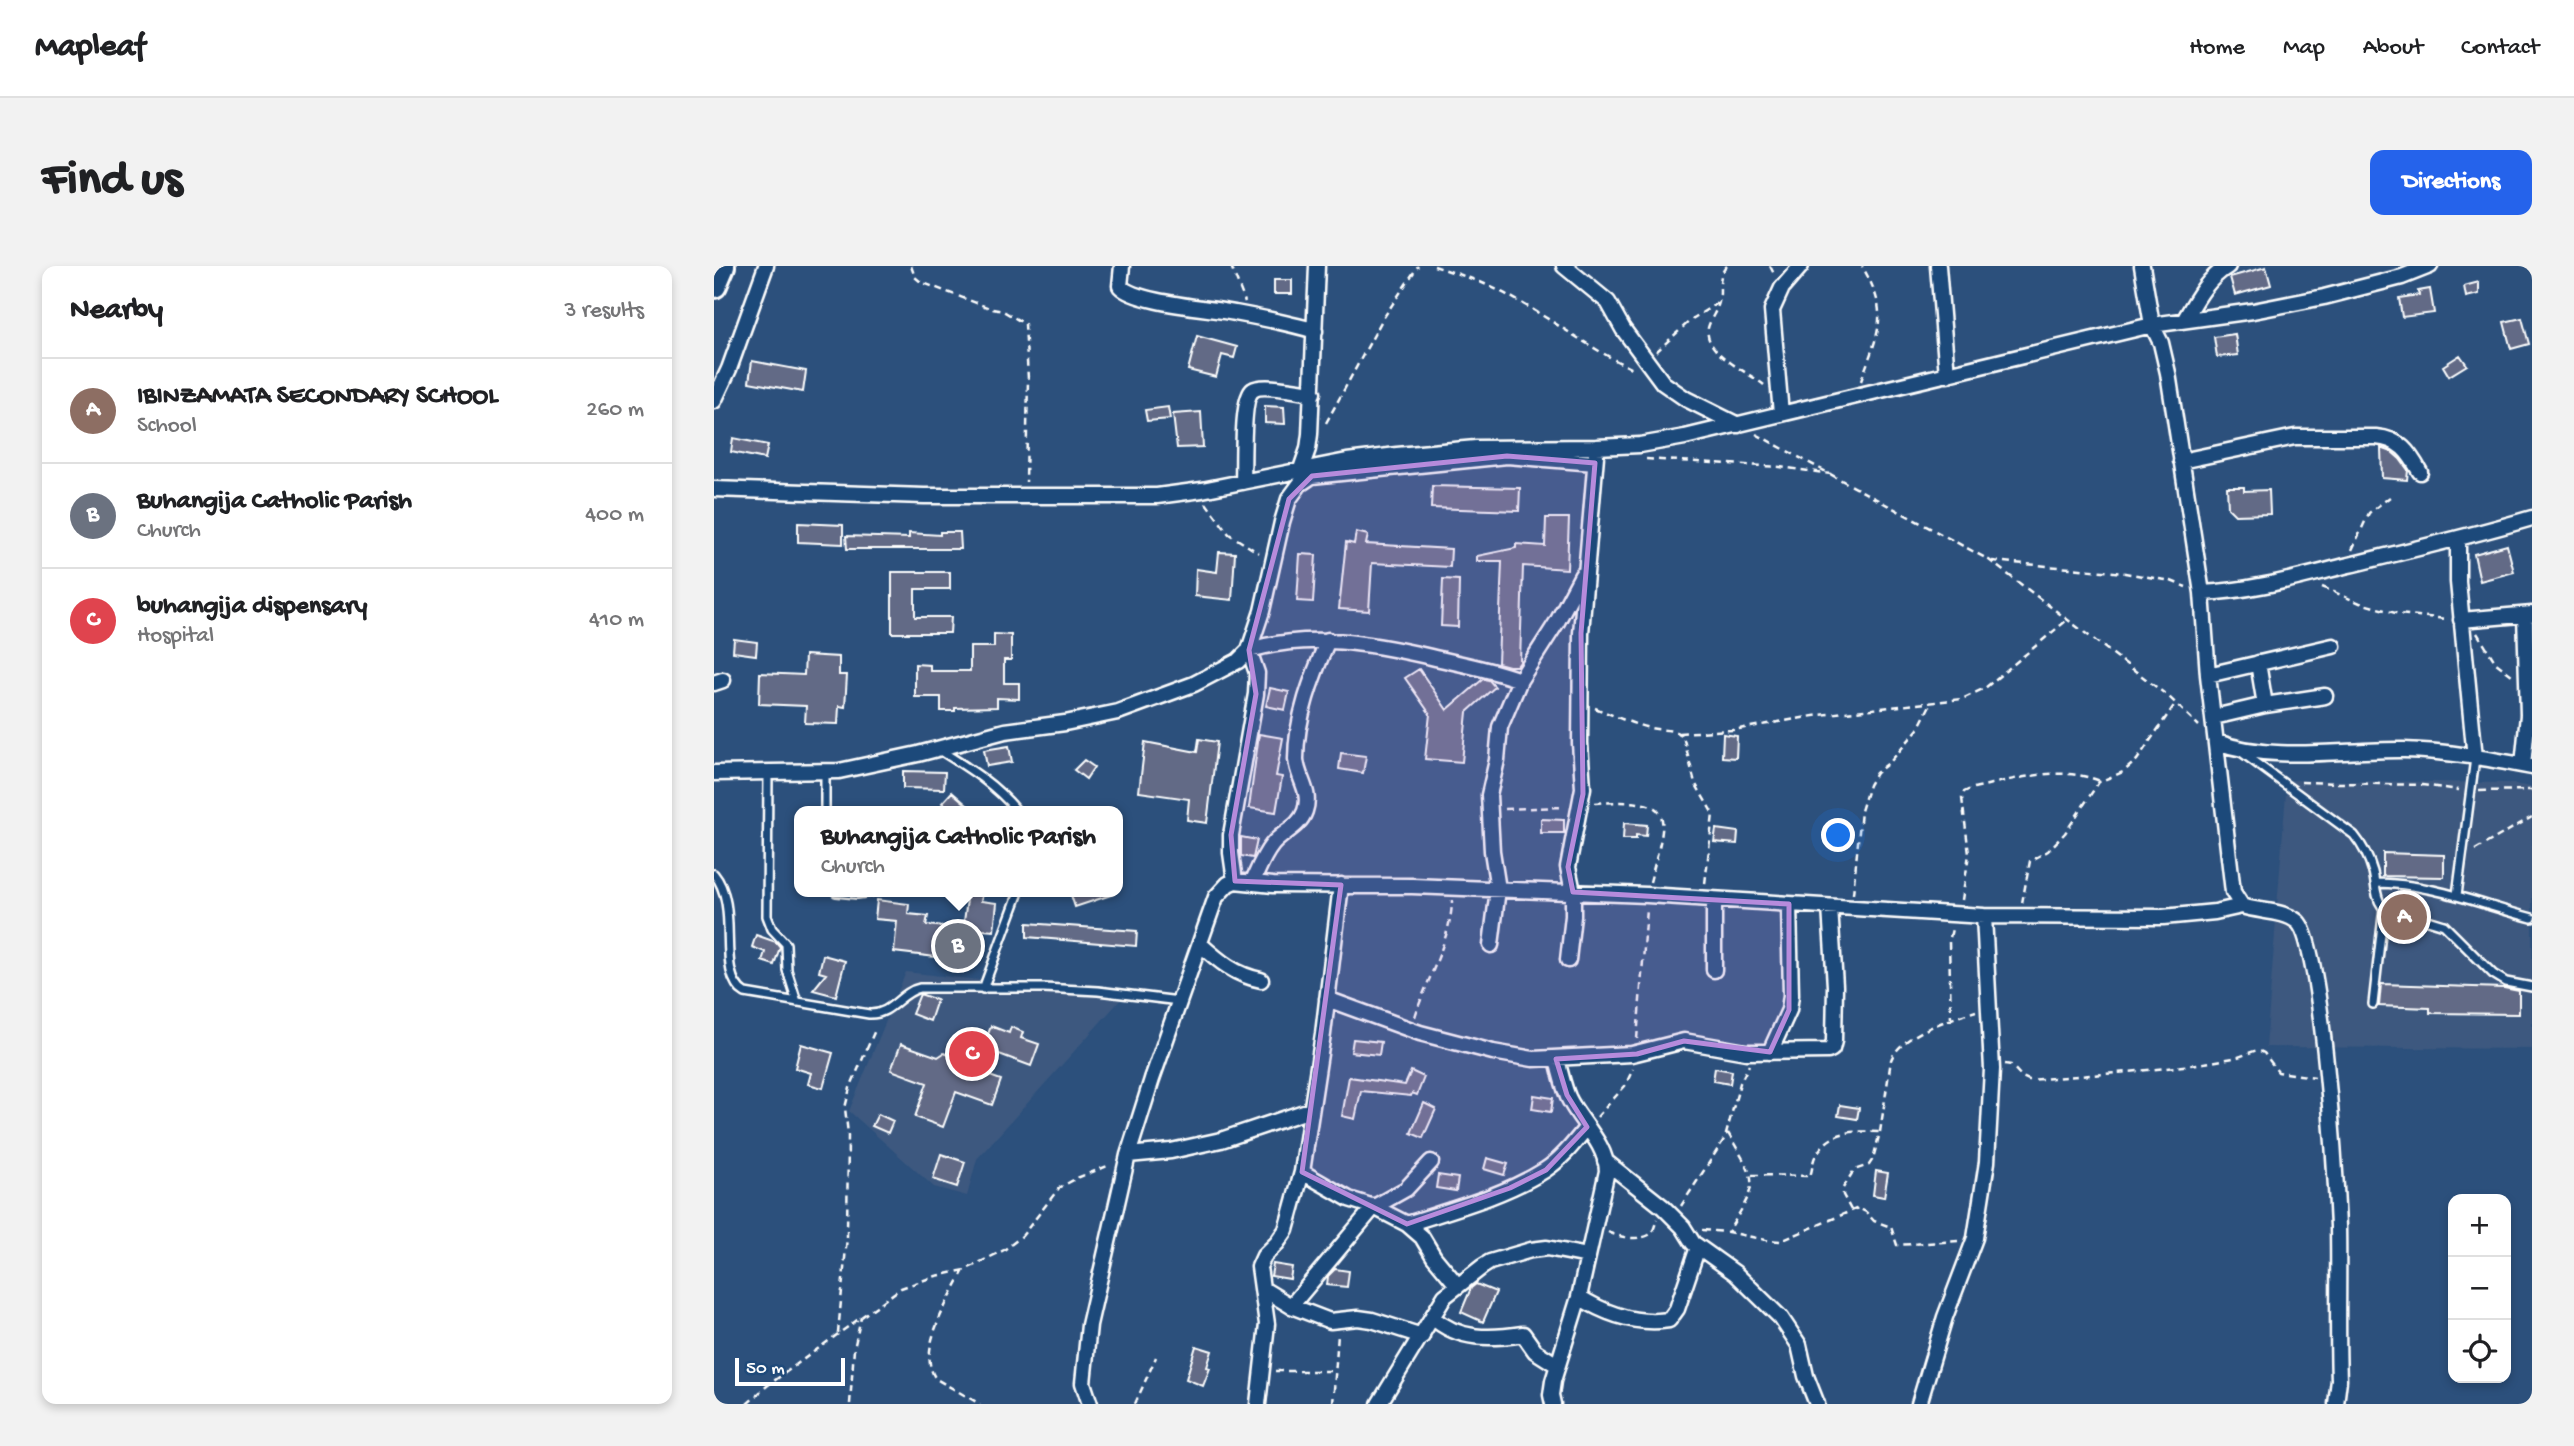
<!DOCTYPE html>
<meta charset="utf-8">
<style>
body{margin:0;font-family:"Gochi Hand",sans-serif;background:#f2f2f2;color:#202124}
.controls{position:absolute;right:21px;bottom:21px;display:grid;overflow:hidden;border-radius:14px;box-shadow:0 4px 10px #0003}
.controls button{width:63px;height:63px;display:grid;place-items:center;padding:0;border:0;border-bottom:2px solid #e0e0e0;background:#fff;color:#202124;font:35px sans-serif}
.scale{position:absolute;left:21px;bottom:18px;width:110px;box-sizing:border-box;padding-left:7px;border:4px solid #fff;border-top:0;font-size:19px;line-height:24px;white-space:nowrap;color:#fff;-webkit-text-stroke:5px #1f4a7a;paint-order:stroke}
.you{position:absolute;left:1125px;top:570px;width:24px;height:24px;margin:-18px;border:5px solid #fff;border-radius:50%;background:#1a73e8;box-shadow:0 0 0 10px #1a73e833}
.badge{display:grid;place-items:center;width:46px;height:46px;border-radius:50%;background:#2563eb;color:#fff;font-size:23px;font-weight:700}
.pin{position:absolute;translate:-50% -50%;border:4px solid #fff;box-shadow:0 2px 7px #0006}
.popup{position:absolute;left:80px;top:540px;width:329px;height:91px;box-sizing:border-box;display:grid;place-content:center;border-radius:14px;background:#fff;filter:drop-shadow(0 2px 5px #0005);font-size:23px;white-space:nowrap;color:#757577}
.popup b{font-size:26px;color:#202124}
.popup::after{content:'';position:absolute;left:50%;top:100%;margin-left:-14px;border:14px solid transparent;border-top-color:#fff}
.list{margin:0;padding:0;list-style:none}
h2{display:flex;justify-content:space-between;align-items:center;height:91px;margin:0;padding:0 28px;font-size:30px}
h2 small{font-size:23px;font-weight:400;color:#757577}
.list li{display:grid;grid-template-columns:46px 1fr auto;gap:21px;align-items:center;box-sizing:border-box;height:105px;padding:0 28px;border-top:2px solid #e0e0e0}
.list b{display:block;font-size:26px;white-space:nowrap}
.list p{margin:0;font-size:23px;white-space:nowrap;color:#757577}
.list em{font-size:23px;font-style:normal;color:#757577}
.icon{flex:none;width:38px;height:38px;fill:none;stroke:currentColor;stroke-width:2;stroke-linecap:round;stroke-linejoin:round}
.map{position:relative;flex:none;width:1818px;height:1138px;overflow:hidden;border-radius:14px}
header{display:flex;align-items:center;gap:42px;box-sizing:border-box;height:98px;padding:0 35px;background:#fff;border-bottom:2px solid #e0e0e0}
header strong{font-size:33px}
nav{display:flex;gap:38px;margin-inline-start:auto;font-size:24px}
.intro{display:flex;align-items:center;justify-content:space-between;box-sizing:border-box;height:168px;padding:0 42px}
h1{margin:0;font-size:49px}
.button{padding:18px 32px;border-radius:14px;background:#2563eb;color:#fff;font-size:24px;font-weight:700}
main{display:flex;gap:42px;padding:0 42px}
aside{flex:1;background:#fff;border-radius:14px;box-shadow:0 4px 10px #0003}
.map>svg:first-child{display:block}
</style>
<header>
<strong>Mapleaf</strong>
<nav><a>Home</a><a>Map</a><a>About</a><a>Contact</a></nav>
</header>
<div class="intro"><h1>Find us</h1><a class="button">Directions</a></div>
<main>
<aside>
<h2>Nearby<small>3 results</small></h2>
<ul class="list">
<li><span class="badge" style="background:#8d6e63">A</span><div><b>IBINZAMATA SECONDARY SCHOOL</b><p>School</p></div><em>260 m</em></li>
<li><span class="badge" style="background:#6b7280">B</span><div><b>Buhangija Catholic Parish</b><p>Church</p></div><em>400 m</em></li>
<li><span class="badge" style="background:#e0444e">C</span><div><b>buhangija dispensary</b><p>Hospital</p></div><em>410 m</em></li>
</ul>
</aside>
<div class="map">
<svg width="1818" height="1138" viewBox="0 0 1818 1138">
<rect width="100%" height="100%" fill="#2c507c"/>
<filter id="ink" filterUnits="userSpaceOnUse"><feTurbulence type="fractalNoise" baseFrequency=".0143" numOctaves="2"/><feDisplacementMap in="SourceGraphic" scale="14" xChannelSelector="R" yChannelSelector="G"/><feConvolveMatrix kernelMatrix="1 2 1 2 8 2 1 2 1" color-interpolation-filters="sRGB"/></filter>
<g filter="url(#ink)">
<path fill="#3c587f" d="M1573,514L1793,517L1818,521V783L1552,781Z
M192,706L410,730L263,893L253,930L220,921L135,845Z"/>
<path fill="#626a86" stroke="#fff" stroke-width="2" d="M1552,1L1557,19L1521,29L1516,11Z
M560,14H578V28H560Z
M1765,16V28L1752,31L1750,20Z
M1716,23L1720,47L1688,51L1685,32L1705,29L1704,25Z
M1808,52L1815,78L1797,83L1790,56Z
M1521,68L1524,89L1503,91L1500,71Z
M483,70L523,81L520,92L508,89L502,111L474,104Z
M1746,89L1753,99L1735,110L1729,100Z
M38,95L92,105L89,126L35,116Z
M551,140L570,141L571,158L551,157Z
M454,141L456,153L433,155L431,144Z
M487,146L489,181L463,182L459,148Z
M19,172L54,179L51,193L17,186Z
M1667,182L1678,186L1686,193L1694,204L1693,214L1668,212Z
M718,220L806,222L805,245L717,242Z
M1513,221H1530V225L1555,224L1556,248L1521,249L1514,242Z
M832,252H855L853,303L809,300L806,396L803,400H795L784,397L788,295H763V290L802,282V278L831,280Z
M84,257L129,259V278L84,276Z
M226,266H246L247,283H133L132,270L195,272V267L226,269Z
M642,266L654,269L652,278L737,283L736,301L658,297L655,345L625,343L632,276L640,278Z
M1793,279L1800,306L1766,315L1760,288Z
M505,286L521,287L518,334L481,330L482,303L503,306Z
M586,288L602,289L599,336L583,335Z
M178,306H236V323H201V351H237L236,367H178Z
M729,313L745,314L744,361L727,360Z
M280,368L297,369V394H290V417H305V433L283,432V441L241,442V445H227V431H201V398L216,399V405H256V381H280Z
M20,373L43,376L42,389L19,386Z
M91,389L125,391V409H133L131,441L125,440L124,458L91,457L92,440L45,438L46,407L90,409Z
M705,403L733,444L769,413L775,414L781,421L753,446L748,496L711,493L716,448L691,412Z
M556,422L575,426L571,444L552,440Z
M545,468L569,472L562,510L568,511L562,546L535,542Z
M1009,468L1023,470L1022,492L1008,491Z
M485,473L503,476L493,557L473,554L475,533L425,526L431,476L483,486Z
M295,480L298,496L273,500L270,484Z
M627,487L652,490L649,507L625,503Z
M370,494L380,501L372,513L360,504Z
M189,505L231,506L230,523L189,522Z
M238,526L260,545H238L228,537Z
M827,553L850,554V567H827Z
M910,557L933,559L932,570L922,569V573H909Z
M1002,563L1024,566L1023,578L1000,576Z
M527,571L543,574L539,592L527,590Z
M1669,587L1730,589V611L1669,610Z
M254,626H269L267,635L283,637L280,665L268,664L264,696L180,686L183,655L161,653L163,634L195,638L194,648L214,650L212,659L249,663Z
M356,626H400V628L361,641Z
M313,657L423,665L422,680L313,671Z
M42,669L62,676L66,681L60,699L48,695L51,686L38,681Z
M109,689L131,695L122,730L99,724L112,708L105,706Z
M1667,718L1790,722L1805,725V748L1716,747V742L1665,740Z
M206,728L223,734L216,755L198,748Z
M277,760L295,767L297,761L309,766L307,772L325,778L317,800L269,782Z
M639,773L667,776L665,789L637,786Z
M87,778L119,787L109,822L94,818L97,807L81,802Z
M187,778L224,791L230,787L248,794L251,801L287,814L278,839L242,826L229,861L201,851L213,817L177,804Z
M1001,802L1018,805L1016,818L999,815Z
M697,805L710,811L703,829L698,827L697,830L647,825L641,853L628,850L635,811L691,819Z
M820,829L839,832L837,846L818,843Z
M710,837L722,843L709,872L697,867Z
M1126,839L1145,842L1143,853L1124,850Z
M164,848L179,855L174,867L158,860Z
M227,888L251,896L243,921L219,913Z
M773,892L794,898L790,909L770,903Z
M1162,905L1174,907L1170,931L1159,929Z
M724,909L744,912L742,925L722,922Z
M559,998L578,1001L576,1013L557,1010Z
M621,1003L635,1005L633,1021L613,1019L614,1010Z
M762,1018L782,1026L769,1056L747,1046L757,1022Z
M482,1080L498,1085L493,1101L496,1102L489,1120L472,1113Z"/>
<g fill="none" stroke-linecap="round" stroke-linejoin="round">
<defs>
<path id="service" d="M224,483C253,501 281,518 303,545
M1527,486L1640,569C1649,580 1655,592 1659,606C1662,618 1661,631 1668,640L1730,659L1779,708L1792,716L1818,721
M54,506L53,650L58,663L72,678L73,704L83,736
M111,507V545
M0,608C28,642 0,708 31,727L155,748C178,749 186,726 206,722H330L384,725L465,735
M1661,617C1716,617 1765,638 1818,652
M122,626L143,628L157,626
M1743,629L1761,492
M269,723L305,626
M1659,738L1670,641"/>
<path id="minor" d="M408,0L406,20C421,37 497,42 521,47C548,52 575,57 601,65
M850,0L894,36L909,63L949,117L972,133L1024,159
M1224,0L1233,109
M1428,0L1438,59L1447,77L1454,107L1488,327L1494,409L1519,626L1528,640C1545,646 1570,644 1584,656C1608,679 1622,915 1624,960C1625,1011 1623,1063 1625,1114L1622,1138
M1471,53C1483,32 1493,13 1514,0
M0,135L15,103L52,0
M1067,148L1058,44L1068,22L1087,0
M1467,195L1581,171H1662C1686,173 1695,186 1706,206
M587,203L594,183L596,168L603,0
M529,216C530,199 527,132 539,124C548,117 587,126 599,127
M0,223L210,230H443L488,224L633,195L683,189L762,182L882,181L926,179L971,171L1438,59L1539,45L1610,31L1688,11L1716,0
M1744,274V316L1761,492
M1488,327C1539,325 1586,311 1635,299C1697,284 1757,270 1818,252
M1747,354L1818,348
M1544,397L1551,439
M1494,409L1619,380
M0,417L9,414
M1500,451L1551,439L1611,430
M1503,476C1560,497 1630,483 1690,484C1733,485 1776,493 1818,501
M1809,499L1814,449L1811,349
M0,507L125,505L204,488L291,465L351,457L404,446L480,418L524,395L535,384L548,345L568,256L575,233L586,218L598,210L793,190L881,197
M521,615L517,587V569L542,428L543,407L535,384C597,366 656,377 717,391C747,398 776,403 806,414
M538,617C544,604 549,590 558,579C568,566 585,562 591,545C598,525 583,512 582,493C582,452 598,411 614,374
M1000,635V704
M486,678C505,695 521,709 547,714
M777,679L784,623L778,585L775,529L783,494L786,461L806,414L843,356L868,309
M854,694L859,650V626L854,601L869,522L866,477L867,367L882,190
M613,733L706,767L779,786L819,793L918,788L970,775L1032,786L1114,785L1118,783L1120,775L1121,720L1116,641
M1056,786L1075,744L1077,729L1075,638
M414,889L457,885L507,874L596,844
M891,895L949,941L969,961L979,977L1021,1007L1067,1052L1085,1079L1092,1110L1103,1138
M588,906L635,933L660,941L692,923L717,896
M693,958C739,943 790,930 831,904C848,893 860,877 873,861
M549,1023L577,1040L616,1055L644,1052L658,1054L708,1070
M865,1031C892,1048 922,1059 955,1054L963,1043L984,981
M577,1040L660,941L693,958L708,971L720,991L744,1020
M718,1051C745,1075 777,1073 809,1068L821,1085L843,1099
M376,1138L369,1117L375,1059L414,889L438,813L502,631L514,618L521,615L559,619L698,620L933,629L1270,650L1449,651L1501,646L1528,640
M544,1138L553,1058L545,1001L550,990L563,977L572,964L588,906L609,768L627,619
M665,1138L731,1030L768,1001L776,996L817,984L833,982L874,990
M839,1138L837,1129L839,1115L865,1031L893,905C892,877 865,855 854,831C849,819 846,806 843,793
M1205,1138L1231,1051L1261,972L1273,896L1278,803L1270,650"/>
<path id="trunk" d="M0,19L8,0"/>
</defs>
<use href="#service" stroke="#fff" stroke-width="12"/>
<use href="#minor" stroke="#fff" stroke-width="19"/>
<use href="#trunk" stroke="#fff" stroke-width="30"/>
<path stroke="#fff" stroke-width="2.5" stroke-dasharray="7 5" stroke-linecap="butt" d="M197,0L201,11L207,16L278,43L289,45L311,58L314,113L312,216
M517,0L531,36
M720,0C735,5 751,10 766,16C821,39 867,79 921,104
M1013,0C1002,11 1008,23 1005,36C1003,45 996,53 994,62C989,87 1033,105 1050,119
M1056,0L1061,10
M942,86L978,53L1005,36
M1147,115C1164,66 1177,49 1148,0
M612,157L668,54L704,0
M1042,168L1275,294L1454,430L1485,460
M932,193L1066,201L1117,208
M492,237L515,268L545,287
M1638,284L1655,247L1676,231
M1278,295L1411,307L1457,315L1472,321
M1608,321L1646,337L1685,348L1733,353
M1763,367L1782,397L1798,409
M881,442C899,449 917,458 936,462C948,465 959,462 969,470L981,517L999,548L991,618
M965,467L1019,464L1105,449L1248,433L1271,422L1353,354
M1587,516L1708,519L1745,524
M1765,525L1818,524
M881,537C964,532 954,546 936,616
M791,543L850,541
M1761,584L1818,551
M1139,628L1147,545L1155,519L1162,507L1177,495L1204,463L1216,439
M1248,634L1255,588L1248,532L1250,526C1259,521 1267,521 1277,518C1313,510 1350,501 1386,515
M1308,637L1316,595L1334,585L1351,567L1385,516L1409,506L1423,494L1461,438
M701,751C712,715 738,671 738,634
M1237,755L1235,676L1238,663
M923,773L933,643
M1291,798L1297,799L1308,811L1315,814C1383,808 1452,805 1519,792C1528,791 1535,786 1544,784L1550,787L1564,806L1601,811
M883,851L911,820L919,803
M1014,867C1044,919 1046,913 1014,966
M1038,909L1096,910C1099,903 1098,895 1102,889C1118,863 1140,865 1166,866
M967,940L1011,872L1026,817L1035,799
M1137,944L1129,929V922L1140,904L1155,899L1159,893L1166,866L1177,794C1187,768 1236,753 1262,745
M988,964L1014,966L1052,974L1067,975L1144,942L1152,946L1160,955L1177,961L1183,979L1244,975
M894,966C904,971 924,975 935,969C940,966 941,958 943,953
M250,1004C237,1030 201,1085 222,1113L266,1138
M124,1067L133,971L134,868L131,842L136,822L161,764
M561,1105H621
M33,1138L53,1120L187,1022L222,1010L251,1004L290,984L308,970L345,922L363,912L396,899
M136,1138L140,1083L147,1051
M421,1138L442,1091
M619,1138L624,1068"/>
<use href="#service" stroke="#1f4a7a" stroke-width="7"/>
<use href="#minor" stroke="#1f4a7a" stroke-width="14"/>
<use href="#trunk" stroke="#1f4a7a" stroke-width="24"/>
</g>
</g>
<path fill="#b68bdc" fill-opacity="0.2" stroke="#b68bdc" stroke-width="5" stroke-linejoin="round" d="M793,190L881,197L867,367L869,528L854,601L859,626L1075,638V744L1056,786L970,775L923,788L842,793L853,829L873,861L832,904L796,922L693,958L588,906L627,619L521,615L517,569L542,428L535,384L575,233L598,210Z"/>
</svg>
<div class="controls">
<button>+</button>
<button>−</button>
<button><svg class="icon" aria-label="locate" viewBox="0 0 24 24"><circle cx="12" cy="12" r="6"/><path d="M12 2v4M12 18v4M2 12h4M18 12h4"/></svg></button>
</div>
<div class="scale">50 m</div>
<div class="you"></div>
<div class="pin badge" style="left:1690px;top:651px;background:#8d6e63">A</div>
<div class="pin badge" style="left:244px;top:680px;background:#6b7280">B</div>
<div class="popup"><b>Buhangija Catholic Parish</b>Church</div>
<div class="pin badge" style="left:258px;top:788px;background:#e0444e">C</div>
</div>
</main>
